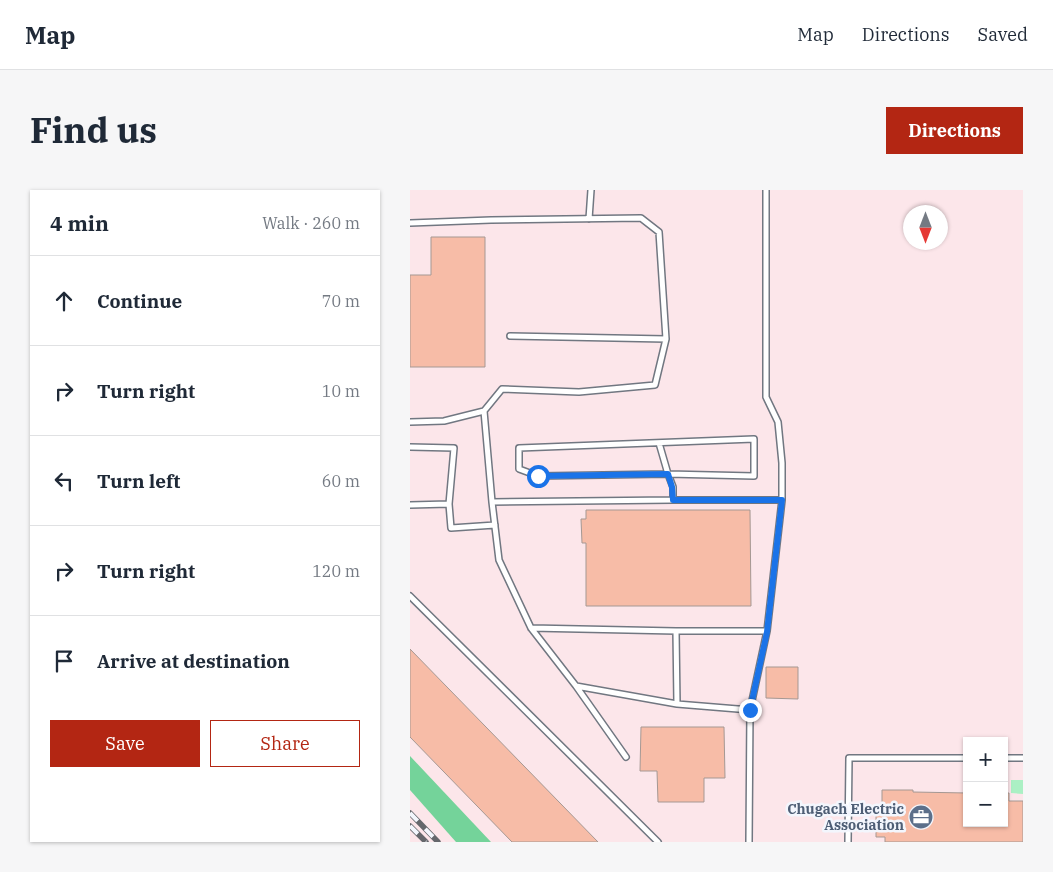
<!DOCTYPE html>
<meta charset="utf-8">
<style>
body{margin:0;font-family:"IBM Plex Serif",serif;background:#f6f6f7;color:#1f2937}
.controls{position:absolute;right:15px;bottom:15px;display:grid;overflow:hidden;border-radius:0px;box-shadow:0 1px 4px #0004}
.controls button{width:45px;height:45px;display:grid;place-items:center;padding:0;border:0;border-bottom:1px solid #e0e1e3;background:#fff;color:#1f2937;font:25px sans-serif}
.compass{position:absolute;left:493px;top:15px;width:45px;height:45px;border-radius:50%;background:#fff;box-shadow:0 1px 4px #0004;rotate:180deg}
.stop{position:absolute;width:15px;height:15px;margin:-11px;border:4px solid #1a73e8;border-radius:50%;background:#fff}
.stop.end{background:#1a73e8;border-color:#fff;box-shadow:0 1px 5px #0008}
.list{margin:0;padding:0;list-style:none}
h2{display:flex;justify-content:space-between;align-items:center;height:65px;margin:0;padding:0 20px;font-size:21px}
h2 small{font-size:16px;font-weight:400;color:#747a83}
.list li{display:grid;grid-template-columns:32px 1fr auto;gap:15px;align-items:center;box-sizing:border-box;height:90px;padding:0 20px;border-top:1px solid #e0e1e3}
.list b{display:block;font-size:19px;white-space:nowrap}
.list em{font-size:16px;font-style:normal;color:#747a83}
.actions{display:flex;gap:10px;padding:15px 20px}
.actions a{flex:1;padding:11px 0;border:1px solid #b32613;border-radius:0px;text-align:center;font-size:18px;color:#b32613}
.actions .main{background:#b32613;color:#fff}
.icon{flex:none;width:28px;height:28px;fill:none;stroke:currentColor;stroke-width:2;stroke-linecap:round;stroke-linejoin:round}
.map{position:relative;flex:none;width:613px;height:652px;overflow:hidden;border-radius:0px}
header{display:flex;align-items:center;gap:30px;box-sizing:border-box;height:70px;padding:0 25px;background:#fff;border-bottom:1px solid #e0e1e3}
header strong{font-size:24px}
nav{display:flex;gap:28px;margin-inline-start:auto;font-size:18px}
.intro{display:flex;align-items:center;justify-content:space-between;box-sizing:border-box;height:120px;padding:0 30px}
h1{margin:0;font-size:35px}
.button{padding:12px 22px;border-radius:0px;background:#b32613;color:#fff;font-size:18px;font-weight:700}
main{display:flex;gap:30px;padding:0 30px}
aside{flex:1;background:#fff;border-radius:0px;box-shadow:0 1px 4px #0004}
.map>svg:first-child{display:block}
</style>
<header>
<strong>Map</strong>
<nav><a>Map</a><a>Directions</a><a>Saved</a></nav>
</header>
<div class="intro"><h1>Find us</h1><a class="button">Directions</a></div>
<main>
<aside>
<h2>4 min<small>Walk · 260 m</small></h2>
<ul class="list">
<li><svg class="icon" aria-label="ahead" viewBox="0 0 24 24"><path d="M12 20V5M6 11l6-6 6 6"/></svg><div><b>Continue</b></div><em>70 m</em></li>
<li><svg class="icon" aria-label="right" viewBox="0 0 24 24"><path d="M7 20v-9h11M14 6l5 5-5 5"/></svg><div><b>Turn right</b></div><em>10 m</em></li>
<li><svg class="icon" aria-label="left" viewBox="0 0 24 24"><path d="M17 20v-9H6M10 6l-5 5 5 5"/></svg><div><b>Turn left</b></div><em>60 m</em></li>
<li><svg class="icon" aria-label="right" viewBox="0 0 24 24"><path d="M7 20v-9h11M14 6l5 5-5 5"/></svg><div><b>Turn right</b></div><em>120 m</em></li>
<li><svg class="icon" aria-label="arrive" viewBox="0 0 24 24"><path d="M6 21V4h12l-3 4 3 4H6"/></svg><div><b>Arrive at destination</b></div></li>
</ul>
<div class="actions"><a class="main">Save</a><a>Share</a></div>
</aside>
<div class="map">
<svg width="613" height="652" viewBox="0 0 613 652">
<rect width="100%" height="100%" fill="#f3f6fd"/>
<path fill="#fce6ea" fill-rule="evenodd" d="M0,0H613V652H0ZM500,22H530V52H500ZM557,551H594V633H557Z"/>
<path fill="#abf0c4" d="M601,590H613V604L601,603Z"/>
<path fill="#74d39a" d="M0,566L81,652H46L0,600Z"/>
<path fill="#f7bca7" stroke="#a59893" d="M21,47H75V177H0V85H21Z
M176,320H340L341,416H176V353H172L171,329H176Z
M0,459L188,652H102L0,547Z
M356,477H388V509L356,508Z
M231,537H314L315,588H294V612H248L247,581H230Z
M472,600H503V602L557,603V633H594V603H599V611H613V652H475V647H466V620H472Z"/>
<g fill="none" stroke-linecap="round" stroke-linejoin="round">
<defs>
<path id="service" d="M356,0V207L368,232L372,273V310L357,441
M179,29L181,0
M0,33L81,30L231,28L249,42L256,149
M74,221L92,199L169,202L245,195L256,149L100,146
M0,232L34,231L74,221L82,312
M249,253L258,284L128,286L109,279V258L344,249V286L258,284L263,297V310L82,312L89,370L121,438L166,496L267,514L340,520L339,652
M0,257L44,258L39,314
M263,310H372
M0,315L39,314L41,338L85,335
M0,406L248,652
M121,438L266,441H357L340,520
M266,441L267,514
M166,496L216,567
M594,568H613
M438,652L439,568H557"/>
</defs>
<use href="#service" stroke="#717781" stroke-width="8"/>
<use href="#service" stroke="#fff" stroke-width="5"/>
<defs>
<path id="rail" d="M0,623L28,652
M0,636L16,652"/>
</defs>
<use href="#rail" stroke="#65676c" stroke-width="5.5"/>
<use href="#rail" stroke="#f3f6fd" stroke-width="4" stroke-dasharray="11" stroke-linecap="butt"/>
</g>
<g fill="none" stroke-linecap="round" stroke-linejoin="round">
<path stroke="#1a73e8" stroke-width="6" d="M128,286L258,284L262,297L263,310H372L357,442L340,520"/>
</g>
<defs>
<symbol id="office-disc" viewBox="-11 -11 22 22"><circle r="9.5" fill="#5c6f8a" stroke="#f3f6fd"/><path d="M-6-3h4V-5.5h4V-3h4V5H-6ZM-1-4.5V-3h2v-1.5ZM-6 0V1H6V0Z" fill="#fff"/></symbol>
</defs>
<g fill-rule="evenodd">
<use href="#office-disc" x="497" y="613" width="28" height="28"/>
</g>
<g text-anchor="middle" dominant-baseline="central" stroke-width="5" stroke-linejoin="round" paint-order="stroke">
<g font-size="14" font-weight="bold" fill="#4e5e75" stroke="#f3f6fd" text-anchor="end">
<text x="494" y="619">Chugach Electric<tspan x="494" dy="16">Association</tspan></text>
</g>
</g>
</svg>
<div class="controls">
<button>+</button>
<button>−</button>
</div>
<svg class="compass" viewBox="-18 -18 36 36"><path d="M0-13l5 13h-10z" fill="#e53935"/><path d="M0 13l5-13h-10z" fill="#747a83"/></svg>
<div class="stop" style="left:128px;top:286px"></div>
<div class="stop end" style="left:340px;top:520px"></div>
</div>
</main>
